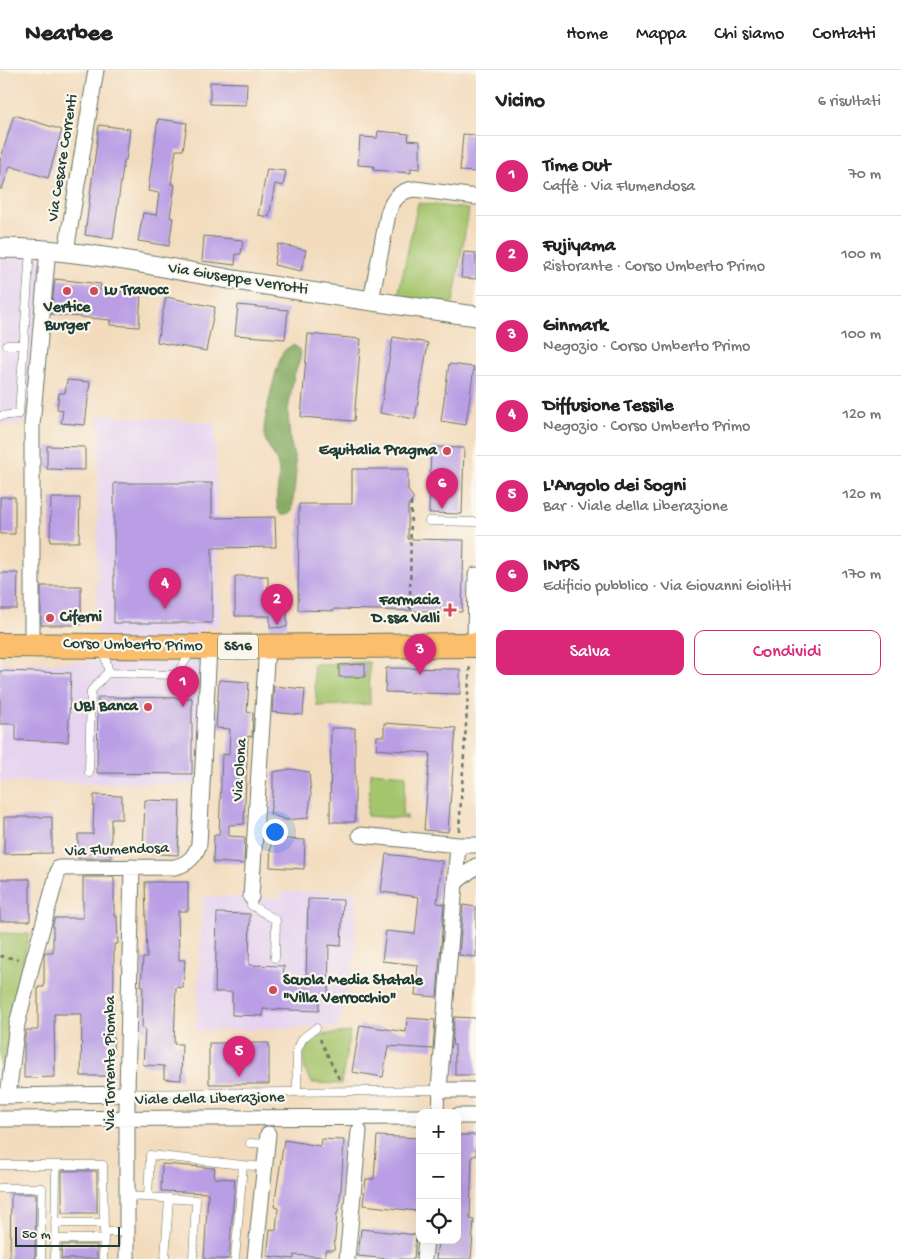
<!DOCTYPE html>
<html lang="it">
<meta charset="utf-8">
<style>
body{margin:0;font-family:"Gochi Hand",sans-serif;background:#f6f6f6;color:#222}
.controls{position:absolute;right:15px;bottom:15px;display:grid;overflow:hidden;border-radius:10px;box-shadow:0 5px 20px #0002}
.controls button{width:45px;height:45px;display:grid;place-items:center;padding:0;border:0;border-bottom:1px solid #e0e0e0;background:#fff;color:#222;font:25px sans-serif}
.scale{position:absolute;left:15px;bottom:12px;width:105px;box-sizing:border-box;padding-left:5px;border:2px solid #1f3d34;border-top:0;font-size:14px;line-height:18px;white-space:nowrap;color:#1f3d34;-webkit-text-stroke:4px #fbf7ec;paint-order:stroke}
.you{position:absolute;left:274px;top:761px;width:18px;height:18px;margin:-12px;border:4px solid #fff;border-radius:50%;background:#1a73e8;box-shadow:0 0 0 8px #1a73e833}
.badge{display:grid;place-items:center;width:32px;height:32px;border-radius:50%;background:#db2777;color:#fff;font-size:16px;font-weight:700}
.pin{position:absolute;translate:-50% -41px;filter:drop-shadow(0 1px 2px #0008)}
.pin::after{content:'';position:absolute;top:26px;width:18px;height:15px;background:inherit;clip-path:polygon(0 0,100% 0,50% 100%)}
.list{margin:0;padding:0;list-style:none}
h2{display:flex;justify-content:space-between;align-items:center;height:65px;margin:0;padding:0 20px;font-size:21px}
h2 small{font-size:16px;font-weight:400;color:#767676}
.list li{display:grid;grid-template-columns:32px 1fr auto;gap:15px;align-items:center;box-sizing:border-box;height:80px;padding:0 20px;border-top:1px solid #e0e0e0}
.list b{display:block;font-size:19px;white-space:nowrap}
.list p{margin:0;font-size:16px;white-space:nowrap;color:#767676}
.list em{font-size:16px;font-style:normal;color:#767676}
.actions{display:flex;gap:10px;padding:15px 20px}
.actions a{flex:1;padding:11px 0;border:1px solid #db2777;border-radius:10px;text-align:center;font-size:18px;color:#db2777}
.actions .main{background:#db2777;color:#fff}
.icon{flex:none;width:28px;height:28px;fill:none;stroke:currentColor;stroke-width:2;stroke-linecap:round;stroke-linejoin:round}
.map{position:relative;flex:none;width:476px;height:1189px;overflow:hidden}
header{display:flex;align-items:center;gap:30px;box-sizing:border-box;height:70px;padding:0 25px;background:#fff;border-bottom:1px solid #e0e0e0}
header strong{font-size:24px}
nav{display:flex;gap:28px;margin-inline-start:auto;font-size:18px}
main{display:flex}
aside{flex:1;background:#fff}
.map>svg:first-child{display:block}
</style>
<header>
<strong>Nearbee</strong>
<nav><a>Home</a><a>Mappa</a><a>Chi siamo</a><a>Contatti</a></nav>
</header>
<main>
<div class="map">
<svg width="476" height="1189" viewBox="0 0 476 1189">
<rect width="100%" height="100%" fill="#fbf7ec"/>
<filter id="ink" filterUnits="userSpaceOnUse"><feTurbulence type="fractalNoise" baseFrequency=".02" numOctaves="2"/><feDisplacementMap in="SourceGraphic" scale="10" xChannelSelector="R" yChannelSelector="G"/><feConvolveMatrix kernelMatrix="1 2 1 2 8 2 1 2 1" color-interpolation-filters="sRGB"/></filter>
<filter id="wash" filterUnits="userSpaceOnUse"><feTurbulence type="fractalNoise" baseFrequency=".0096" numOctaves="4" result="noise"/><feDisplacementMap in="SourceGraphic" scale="20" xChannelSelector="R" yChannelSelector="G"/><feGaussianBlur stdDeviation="1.12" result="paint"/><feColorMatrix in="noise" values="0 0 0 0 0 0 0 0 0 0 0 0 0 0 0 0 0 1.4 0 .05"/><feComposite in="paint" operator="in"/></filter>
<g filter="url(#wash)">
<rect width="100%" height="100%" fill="#f3dcbd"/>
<path fill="#e6d3f0" d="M0,187H44L25,354L0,355Z
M99,344L215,353L220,556L203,557L196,714L0,712V593L96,592Z
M282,822H357L356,884L339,957L196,961L203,826L280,828Z"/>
<path fill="#a5c56d" stroke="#628150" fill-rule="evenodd" d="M418,133L469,139L453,233L398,226Z
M369,592L370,634L317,636L313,594ZM365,594V607H340V595Z
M371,702L406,705L402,745L407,746V749L367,746Z
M0,863L29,864L12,942L0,1018Z
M350,962L341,1014L312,1013L305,1001L303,987L309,974L319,965Z"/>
<path fill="#84aa60" stroke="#52744a" d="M293,275L298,278L301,284L299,293L294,305L288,341L290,370L295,390L296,402L292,442L286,445H281C271,432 282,411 278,396C276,385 265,375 264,364C263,351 276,297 282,285C284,280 287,278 293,275Z"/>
<g id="blocks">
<path fill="#b99ee5" d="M210,12L247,13L246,35L210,34Z
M14,45L62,60L48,108L10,96L2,119H0V91Z
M158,49L187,53L183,80H176L171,114L175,115L170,147L173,148L169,176L138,171L143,143L156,145L159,123L148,121Z
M99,55L130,59L126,90H124L113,169L85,165Z
M378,61L409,64L408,70L420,71V99L411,98V103L373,100L374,96L358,95L360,67L377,68Z
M463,64L476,65V102L460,101Z
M267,99L286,101L283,116L275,114L269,147L258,145Z
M204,166L243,170L241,184H236L235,195L202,191Z
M278,174L306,180L301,201L274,195Z
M464,182L476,183V209L461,208Z
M55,209L101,214L100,220L141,223L139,257L110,255V250L51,244Z
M166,227L215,237L206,281L157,272Z
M238,235L288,240L285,269L235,265Z
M308,264L361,269L354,351L301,347Z
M393,267L428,273L415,349L380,343Z
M449,294L474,297L466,355L441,351Z
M67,310L90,312L85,355L61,353L63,340L57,339L59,323H65Z
M47,376L85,377V400L47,399Z
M431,377L464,378L462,444L429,443Z
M352,399H408V420L414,429L408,435V469L464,470L462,542L334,539V541L298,540L299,434H352Z
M114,413H212V448L275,447L276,477L212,478V553H114Z
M0,427H15V464H0Z
M51,428H80L79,472H50Z
M0,503H18L17,539H0Z
M235,506H268V532H287V557L270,558V546H235Z
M41,516H81V555H41Z
M365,594V607H339V595Z
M386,598L460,599V624L385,622Z
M0,601L71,603L68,672L16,670V654H0Z
M219,610L249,612L247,642L253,643L252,667L248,666L244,754L229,755V766L245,767L244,794L213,792L214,765H219L222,684L229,685L230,659L216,658Z
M274,616L305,619L303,645L272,642Z
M98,627L192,628V704L97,703Z
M384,653L456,658L448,762L424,760L430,683L376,679L377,666H384Z
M331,658H355V752H330Z
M291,699L309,702L311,725L308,748L286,750L270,744L273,724V702Z
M94,725L122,726V749H111V788H78V764H93Z
M145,730L180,731L178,785L143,783Z
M4,747H52V783L4,784Z
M271,768L305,770L304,799L270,797Z
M386,784L442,791L437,833L444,834L437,927L415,925L418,895L382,891L386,861L415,864L419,827L381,822Z
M83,807H114V846H117L118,874H114L113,1006H81L82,944H54L55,1007L24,1008V977L26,960H38V917H44V888L45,882H53V853L55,848H83Z
M0,809H30V851H0Z
M145,812H188V841H178L179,890H185L183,918L176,917L174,974H182L181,1010L164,1009V996L143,995L145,959H142L143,916H141L143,888H147Z
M308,829L343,830L341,876L329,875L328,929H319V941L263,939V946L232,945V922H215L217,843L250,844L249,895L284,896L283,908L306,909Z
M463,835L476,837V887L459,885Z
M454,947L476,948V1005H455V975H452Z
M407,948L435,950L433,979L388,976L383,1007L352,1002L360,955L406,962Z
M209,973H269V1014H209Z
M457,1065H476V1086H472L470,1149L474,1150L471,1189H436L438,1170H457Z
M377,1066L420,1068L418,1114H420L417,1141L363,1135L366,1109H374Z
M321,1069L344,1070L341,1119L338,1143H337L334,1180H325V1187L294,1185V1189L267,1186L270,1159L276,1160L278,1138L274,1137L284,1070L320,1076Z
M162,1094L215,1098L214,1108L235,1109L229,1189H204L208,1123L161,1121Z
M62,1101H97V1143H62Z
M11,1124H36L35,1189H10Z
M361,1159L416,1165L414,1189H388L358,1186Z
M62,1175H97V1189H61Z"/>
</g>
</g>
<g filter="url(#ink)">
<use href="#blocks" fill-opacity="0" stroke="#697564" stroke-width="1"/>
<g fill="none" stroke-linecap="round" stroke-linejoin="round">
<defs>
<path id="service" d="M7,275H24
M0,346L19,344L30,180
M429,451L476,452
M103,578L108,599L111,603L174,605L179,601L192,580
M89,703L91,621L109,601
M251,827V835L276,850L275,888
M297,1022V980L303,968L316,958
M127,1024L439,1020
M250,1073L267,1074
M2,1095H103L104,1162H127
M243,1095L265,1097
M0,1118H42L41,1189
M127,1126L196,1130L193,1189
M148,1127L150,1085L243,1095L235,1189
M55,1153H103
M55,1169H103
M55,1189L56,1095
M103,1189L104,1166
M165,1189L169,1128"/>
<path id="pedestrian" d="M438,1043L439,1020"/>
<path id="minor" d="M66,181L96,0
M371,230L388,144C392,130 400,120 415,119L476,127
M32,574V355L48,179
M475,575L476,505
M360,765L458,775H476
M458,775L439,1020H476
M456,812L476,796
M251,827L267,576
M0,1026L127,1024
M8,1026L17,954L33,891L59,798L175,797C188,794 195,787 199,774L209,577
M457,1046H476
M0,1049L420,1047
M127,1189V1024L132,797
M255,1189L268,1064
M347,1189L359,1061
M424,1189L426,1170"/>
<path id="tertiary" d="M0,178C77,178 153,196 229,209C311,223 394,234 476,246"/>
<path id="primary" d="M0,575L209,577L476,575"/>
</defs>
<use href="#service" stroke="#697564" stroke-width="9"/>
<use href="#pedestrian" stroke="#697564" stroke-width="13"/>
<use href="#minor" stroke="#697564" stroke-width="17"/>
<use href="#tertiary" stroke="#697564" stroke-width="21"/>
<use href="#primary" stroke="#697564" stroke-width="26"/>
<path stroke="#697564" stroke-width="2.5" stroke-dasharray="4 4" stroke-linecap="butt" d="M411,432L410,537L413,543
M459,761L470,594
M0,886L18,889
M320,969L340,1011"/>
<use href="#service" stroke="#fff" stroke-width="8"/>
<use href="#pedestrian" stroke="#fff" stroke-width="11"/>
<use href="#minor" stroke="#fff" stroke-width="15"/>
<use href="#tertiary" stroke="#fff" stroke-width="19"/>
<use href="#primary" stroke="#fabe6d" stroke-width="24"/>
</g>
</g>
<g fill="#d1495b" stroke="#fbf7ec" stroke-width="2">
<circle cx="67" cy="221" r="5"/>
<circle cx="94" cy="221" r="5"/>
<circle cx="447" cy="381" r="5"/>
<path d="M447.5 532.5h5v5h5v5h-5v5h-5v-5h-5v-5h5z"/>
<circle cx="50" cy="548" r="5"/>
<circle cx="148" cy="637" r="5"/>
<circle cx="273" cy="920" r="5"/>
</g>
<g text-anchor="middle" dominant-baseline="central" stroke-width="4.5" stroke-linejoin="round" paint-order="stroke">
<rect fill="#fbf7ec" stroke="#61756b" stroke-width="1" x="218" y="564.5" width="40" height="25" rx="4"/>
<g font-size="15" font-weight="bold" fill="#1f3d34">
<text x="238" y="577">SS16</text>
</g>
<g font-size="16" fill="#1f3d34" stroke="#fbf7ec">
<text transform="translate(64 88) rotate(-81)">Via Cesare Correnti</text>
<text transform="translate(238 210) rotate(9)">Via Giuseppe Verrotti</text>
<text transform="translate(133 576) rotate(1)">Corso Umberto Primo</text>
<text transform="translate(241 700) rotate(-86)">Via Olona</text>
<text transform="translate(117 781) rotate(-2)">Via Flumendosa</text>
<text transform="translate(111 993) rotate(-90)">Via Torrente Piomba</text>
<text transform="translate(210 1030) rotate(-1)">Viale della Liberazione</text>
</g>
<g font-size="16" font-weight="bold" fill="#1f3d34" stroke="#fbf7ec" text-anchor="start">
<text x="104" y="221">Lu Travocc</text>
<text x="67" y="238" text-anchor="middle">Vertice<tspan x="67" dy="18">Burger</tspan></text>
<text x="437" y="381" text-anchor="end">Equitalia Pragma</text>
<text x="440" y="531" text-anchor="end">Farmacia<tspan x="440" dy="18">D.ssa Valli</tspan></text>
<text x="60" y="548">Ciferni</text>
<text x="138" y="637" text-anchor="end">UBI Banca</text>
<text x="283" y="911">Scuola Media Statale<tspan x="283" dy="18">"Villa Verrocchio"</tspan></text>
</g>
</g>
</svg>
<div class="controls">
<button>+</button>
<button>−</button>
<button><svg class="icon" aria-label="locate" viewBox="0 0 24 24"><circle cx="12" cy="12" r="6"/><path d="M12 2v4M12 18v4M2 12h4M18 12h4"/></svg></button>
</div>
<div class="scale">50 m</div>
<div class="you"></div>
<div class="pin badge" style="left:183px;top:637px">1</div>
<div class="pin badge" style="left:277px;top:555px">2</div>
<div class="pin badge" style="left:420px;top:605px">3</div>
<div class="pin badge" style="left:165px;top:539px">4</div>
<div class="pin badge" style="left:239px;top:1007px">5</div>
<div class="pin badge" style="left:442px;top:439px">6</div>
</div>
<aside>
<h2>Vicino<small>6 risultati</small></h2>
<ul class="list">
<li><span class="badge">1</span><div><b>Time Out</b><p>Caffè · Via Flumendosa</p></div><em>70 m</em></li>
<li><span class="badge">2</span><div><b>Fujiyama</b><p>Ristorante · Corso Umberto Primo</p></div><em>100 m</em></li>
<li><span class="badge">3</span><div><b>Ginmark</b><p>Negozio · Corso Umberto Primo</p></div><em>100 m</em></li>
<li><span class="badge">4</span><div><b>Diffusione Tessile</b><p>Negozio · Corso Umberto Primo</p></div><em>120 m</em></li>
<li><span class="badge">5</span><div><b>L'Angolo dei Sogni</b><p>Bar · Viale della Liberazione</p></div><em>120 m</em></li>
<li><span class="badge">6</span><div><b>INPS</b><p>Edificio pubblico · Via Giovanni Giolitti</p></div><em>170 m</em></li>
</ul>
<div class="actions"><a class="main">Salva</a><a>Condividi</a></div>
</aside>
</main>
